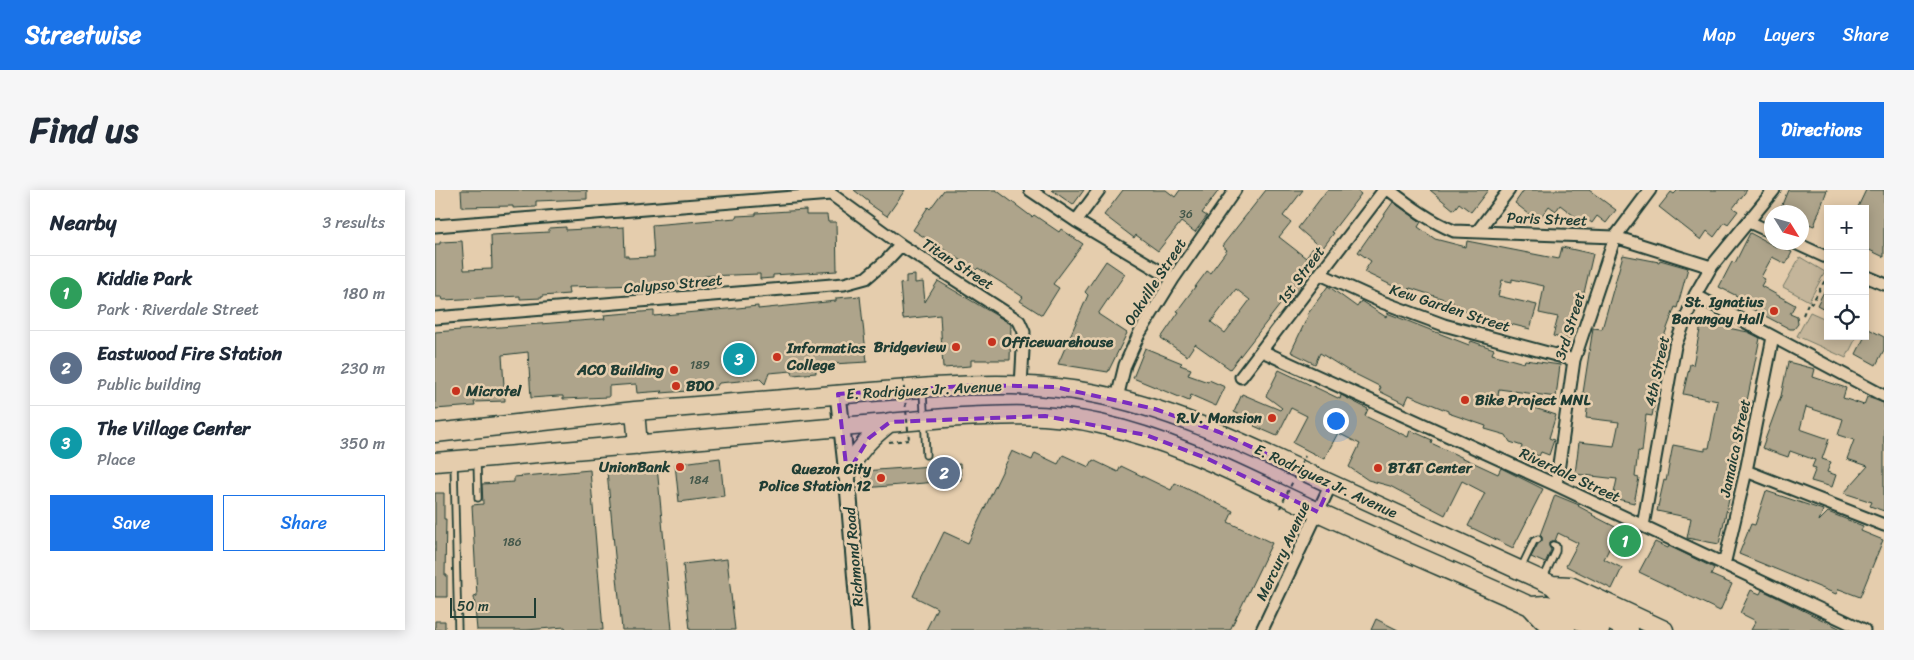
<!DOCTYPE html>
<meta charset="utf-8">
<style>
body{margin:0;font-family:Sriracha,sans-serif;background:#f6f6f7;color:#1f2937}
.controls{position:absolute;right:15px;top:15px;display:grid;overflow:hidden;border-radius:0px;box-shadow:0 2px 12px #0003}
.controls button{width:45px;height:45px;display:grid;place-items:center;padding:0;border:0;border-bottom:1px solid #e0e1e3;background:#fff;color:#1f2937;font:25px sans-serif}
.compass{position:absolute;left:1329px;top:15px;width:45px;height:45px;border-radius:50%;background:#fff;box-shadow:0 2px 12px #0003;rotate:127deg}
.scale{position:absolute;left:15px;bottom:12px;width:86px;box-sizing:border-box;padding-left:5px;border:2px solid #1f3d34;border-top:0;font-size:14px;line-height:18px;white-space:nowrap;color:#1f3d34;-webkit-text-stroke:4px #e5cdad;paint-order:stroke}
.you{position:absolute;left:900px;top:230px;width:18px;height:18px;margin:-12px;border:4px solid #fff;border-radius:50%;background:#1a73e8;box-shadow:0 0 0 8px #1a73e833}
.badge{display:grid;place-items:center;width:32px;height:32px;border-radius:50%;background:#1a73e8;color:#fff;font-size:16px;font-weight:700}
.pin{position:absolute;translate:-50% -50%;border:2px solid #fff;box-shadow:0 1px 5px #0006}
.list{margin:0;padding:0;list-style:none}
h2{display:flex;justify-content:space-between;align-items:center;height:65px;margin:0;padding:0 20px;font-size:21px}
h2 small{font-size:16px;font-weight:400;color:#747a83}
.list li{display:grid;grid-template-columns:32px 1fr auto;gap:15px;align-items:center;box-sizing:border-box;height:75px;padding:0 20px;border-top:1px solid #e0e1e3}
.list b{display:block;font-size:19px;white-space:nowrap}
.list p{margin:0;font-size:16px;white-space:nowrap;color:#747a83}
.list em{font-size:16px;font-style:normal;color:#747a83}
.actions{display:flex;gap:10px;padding:15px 20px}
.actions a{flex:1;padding:11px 0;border:1px solid #1a73e8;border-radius:0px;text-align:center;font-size:18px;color:#1a73e8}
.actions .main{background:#1a73e8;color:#fff}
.icon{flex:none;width:28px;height:28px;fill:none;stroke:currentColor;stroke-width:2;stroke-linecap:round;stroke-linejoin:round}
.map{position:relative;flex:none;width:1449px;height:440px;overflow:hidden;border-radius:0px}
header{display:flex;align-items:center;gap:30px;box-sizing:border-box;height:70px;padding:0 25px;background:#1a73e8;color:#fff}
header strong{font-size:24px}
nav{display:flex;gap:28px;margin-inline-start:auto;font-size:18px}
.intro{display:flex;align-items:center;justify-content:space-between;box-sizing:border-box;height:120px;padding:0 30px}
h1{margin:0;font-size:35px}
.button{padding:12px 22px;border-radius:0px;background:#1a73e8;color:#fff;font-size:18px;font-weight:700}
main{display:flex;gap:30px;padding:0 30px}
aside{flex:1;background:#fff;border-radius:0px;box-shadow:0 2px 12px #0003}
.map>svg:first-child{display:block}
</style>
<header>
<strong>Streetwise</strong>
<nav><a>Map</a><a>Layers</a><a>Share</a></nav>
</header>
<div class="intro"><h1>Find us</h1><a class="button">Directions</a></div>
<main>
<aside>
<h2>Nearby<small>3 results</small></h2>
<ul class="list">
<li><span class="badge" style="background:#2e9e5b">1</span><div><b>Kiddie Park</b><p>Park · Riverdale Street</p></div><em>180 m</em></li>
<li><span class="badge" style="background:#5c6f8a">2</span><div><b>Eastwood Fire Station</b><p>Public building</p></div><em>230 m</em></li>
<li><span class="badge" style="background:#0f9aa8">3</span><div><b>The Village Center</b><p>Place</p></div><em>350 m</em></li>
</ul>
<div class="actions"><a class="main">Save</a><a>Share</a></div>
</aside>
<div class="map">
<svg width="1449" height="440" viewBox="0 0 1449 440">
<rect width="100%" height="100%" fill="#e5cdad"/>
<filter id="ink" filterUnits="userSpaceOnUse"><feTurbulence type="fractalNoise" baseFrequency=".02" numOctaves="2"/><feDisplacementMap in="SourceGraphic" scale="10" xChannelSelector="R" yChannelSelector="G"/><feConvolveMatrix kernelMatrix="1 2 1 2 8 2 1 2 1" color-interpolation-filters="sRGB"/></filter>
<g filter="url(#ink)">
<path fill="#c4b59a" stroke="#727967" d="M1365,67L1390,82L1374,111L1348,97Z
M1375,122L1393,130V146H1422L1411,168L1362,146Z
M1190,334L1203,340L1190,368L1177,362Z"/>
<path fill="#aea48b" stroke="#1f3d34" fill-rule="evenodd" d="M26,0H152V9L101,11V17L78,18V16L27,17Z
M419,0H470L452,26L433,13L434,12Z
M509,0H561L597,27L599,25L624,42L626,39L648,54L618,94L624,98L607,125L585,111L588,107L567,93L543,78L541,80L521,67L520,69L510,63L511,61L478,40L493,17L495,19Z
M617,0H649L638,15Z
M688,0H731L740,7L745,0H784L767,23L772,26L760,42L746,32L723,61L701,45L699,48L669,25Z
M831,0H868L848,26L856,32L844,47L871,68L880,55L888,61L864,94L866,96L859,106L855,102L795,179L760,154L752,166L726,148L744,122L742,121L772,81L775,83L792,60L787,56ZM801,99L815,110L790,143L776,132Z
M892,0H921L926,4L897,42L899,43L887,59L863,38Z
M995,0H1053L1036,22L1024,13L1019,20Z
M1089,0H1154L1181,20L1171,33L1162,26L1157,33L1150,28L1147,32L1125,15L1121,21L1114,16L1103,31L1080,13Z
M1243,0H1312L1298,18L1303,21L1293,34L1290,32L1279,47L1272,41L1266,50L1224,17L1236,2L1239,4Z
M1353,0H1392L1379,36L1366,31V22H1344Z
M1431,0H1449V67L1430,58V19H1422Z
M958,12L986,32L983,37L1000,49L1031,57L1032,51L1124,69L1127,57L1158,64L1149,103L1144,102L1137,144L1134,150L1118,146L1123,127L1104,123L1109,96L1077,89V92L1067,90L1063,106L1102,115L1095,139L1071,133L1070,138L1058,135L1059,131L1041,126V124L1017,117L1018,112L975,98L971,107L957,99L958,96L929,82L936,71L923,62Z
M371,20V25H392L393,32H401L402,81L338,85V88L325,89V84L269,86V92L243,94L133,97L134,104L107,106V108L85,109V106L8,110L7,107H0V54H5V52L27,51L29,80L57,79L56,45L114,42V38L131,37V40L189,37L190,66H193V68L219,67L217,35L301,28V26L321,25V23Z
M1315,43L1343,58L1344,56L1357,62L1351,74L1337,67L1326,87L1330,89L1326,96L1360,115L1355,124L1362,127L1363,134L1359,139H1355L1315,118L1318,114L1284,97L1297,72L1300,73Z
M1188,65L1224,72L1225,70L1253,78L1242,118L1240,117L1225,157L1220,187L1224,188L1217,226L1211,225L1207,262L1203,261L1200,287L1204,288L1199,313L1178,308L1182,289L1140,284L1144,252L1179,256L1184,232L1151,228L1154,204L1148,203L1158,138L1167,139Z
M671,71L690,84L663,124L692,143L673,182L623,174L653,105L650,102Z
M480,85V93L488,92L490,112L503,91L576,134L575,170H536V176L508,178L505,125L468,129L465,94L471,93V86Z
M1393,94V121L1382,115Z
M893,96L922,117L926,111L951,127L952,123L1034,155L1036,151L1059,159L1057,164L1089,173L1090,170L1125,175L1121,207L1064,199L1063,206L1121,225L1114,248L1119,250L1114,265L1106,262L1104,266L1086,260L1087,256L1075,252L1071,245L1050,239L1051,236L1013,223V221L974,205L970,214L944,201L946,197L912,180L885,163L880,174L856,162L873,126L872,125Z
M425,106L432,172L380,175L381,183L358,185L357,181L334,183L330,194L325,189L284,193L280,199L226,203L228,201L202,203L201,194L174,196V207L128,209V206H123L96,208L93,162L67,165L70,211L39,212L40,216L0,219V142L170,129L169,125L219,121V126L323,116V119L401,111V108Z
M1267,130L1294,135L1293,138L1313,142L1325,148L1301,264L1304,265L1284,354L1252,348L1256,328L1222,321L1229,290L1231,291L1238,255L1270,261V258H1274L1283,211L1248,204L1255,174L1258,175Z
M1430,137L1449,147V160L1441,175L1421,164L1430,146Z
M710,158L747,173L745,175L756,179L753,185L773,192L774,190L790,197L781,216L756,205L754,211L698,188Z
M1353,172L1380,179L1378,187L1411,198L1408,208L1429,215L1432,207L1449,213V321L1435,316L1437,312L1409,303L1433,276L1412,269L1419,250L1403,245L1408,229L1371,217L1365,239L1394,249L1387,269L1396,272L1392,282L1401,285L1397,297L1376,291L1381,278L1377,277L1380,270L1355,261L1353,267L1327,258L1346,206Z
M844,180L905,209L906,205L933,219L930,226L973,247L975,240L997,250L996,253L1063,284L1066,278L1108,299L1078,358L1033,336L1050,303L1027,291L1010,325L955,296L933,290L914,277L925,254L903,243L889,269L858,253L872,226L856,218L842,246L819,236L821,232L799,222L807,204L845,220L847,218L831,206Z
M577,261L597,270L600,263L623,274L628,265L654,277L658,270L683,282L686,276L736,300L740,293L798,321L793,332L837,353L795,440H491L502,418L478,406L509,342L533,353Z
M285,268L289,306L244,312L240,274Z
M525,274L526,290L429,298L428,281Z
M222,276L237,440H187L172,281Z
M155,280L168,440H131L130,437L91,440H42L39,407L42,406L37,315L48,314L47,294L79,292V287Z
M1331,301L1388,320L1384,331L1393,322L1428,336L1426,341L1448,350L1425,407L1404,399L1401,404L1304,364L1316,334L1320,335Z
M0,303H9V329H11L10,385H12V407H0Z
M1120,305L1144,315L1143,316L1158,324L1157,325L1184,339L1169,369L1187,378L1177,399L1131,376L1143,353L1123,343L1120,351H1117L1114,353V356L1116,360L1110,373L1096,367L1103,354L1107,351V347L1105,345Z
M1220,352L1233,358L1234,356L1279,378L1276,385L1297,394L1285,421L1204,382Z
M292,369L300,440H255L248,374Z
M1316,400L1325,404L1327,400L1408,440H1316L1321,431L1305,423Z
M941,429L963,440H936Z
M0,431H10V440H0Z"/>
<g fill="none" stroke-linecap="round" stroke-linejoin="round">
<defs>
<path id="lane" d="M488,200L491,265
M42,271L43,308
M19,273L23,440
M1086,378L1099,351L1103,349
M1108,389L1121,361V356L1118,355"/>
<path id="street" d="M394,0L396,4L466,55L584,131L589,142L586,196
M595,0L641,31L738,89
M954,0C975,16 995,31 1019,41L1180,47L1276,77
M641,31L664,0
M1314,32L1336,42
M0,36L396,4
M1042,42L1074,0
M1358,52L1393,68
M885,84L947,112L1009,135L1139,170
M1430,86L1449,94
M1260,105L1449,206
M0,128L409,94L431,88L451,71L466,55
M827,161L1121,295L1429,440
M806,187L949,0
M682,208L690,175L704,144L738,89L800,0
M1311,281L1449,335
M1121,295L1139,170L1180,47L1215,0
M1208,336L1240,156L1260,105L1276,77L1339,0
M1289,375L1311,281L1338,147
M827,440L896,294"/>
<path id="secondary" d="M403,204L412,284L425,440"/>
<path id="primary" d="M200,221L203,255
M0,243L200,221L498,197C550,194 605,193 656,203C742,219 818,258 896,294C970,328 1044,361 1117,395L1135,396L1229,440
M0,272L511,228C562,225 614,222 665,234C742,251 810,288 881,321C952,354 1024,384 1095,416L1108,430L1131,440
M412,284C422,260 435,248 455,232
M1117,395L1131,409L1194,440
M1095,416L1112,415L1165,440"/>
</defs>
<use href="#lane" stroke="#1f3d34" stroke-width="9"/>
<use href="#street" stroke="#1f3d34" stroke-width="15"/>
<use href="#secondary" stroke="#1f3d34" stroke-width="19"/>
<use href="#primary" stroke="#1f3d34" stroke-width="21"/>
<path stroke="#1f3d34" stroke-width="2" stroke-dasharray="4 4" stroke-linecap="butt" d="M1368,125L1374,111L1377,113L1393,85
M454,252L474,250"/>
<use href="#lane" stroke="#e5cdad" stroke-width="5.5"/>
<use href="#street" stroke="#e5cdad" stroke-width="11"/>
<use href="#secondary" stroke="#e5cdad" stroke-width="15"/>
<use href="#primary" stroke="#e5cdad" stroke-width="18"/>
<path stroke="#1f3d34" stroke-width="2" stroke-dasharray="4 4" stroke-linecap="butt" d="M468,189L474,250
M845,318L870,266"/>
</g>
</g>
<path fill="#7b2cbf" fill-opacity="0.2" stroke="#7b2cbf" stroke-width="4" stroke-dasharray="10 6" stroke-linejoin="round" d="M545,195L620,197L720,219L784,242L896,294L883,322L771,268L711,245L610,226L455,232L434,248L412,284L403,204Z"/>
<g fill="#c8321e" stroke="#e5cdad" stroke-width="2">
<circle cx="1339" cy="121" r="5"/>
<circle cx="557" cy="152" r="5"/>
<circle cx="521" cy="157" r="5"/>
<circle cx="342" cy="167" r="5"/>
<circle cx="239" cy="180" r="5"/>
<circle cx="241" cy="196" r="5"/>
<circle cx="21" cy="201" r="5"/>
<circle cx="1030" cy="210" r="5"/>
<circle cx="837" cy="228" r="5"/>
<circle cx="245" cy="277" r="5"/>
<circle cx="943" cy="278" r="5"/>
<circle cx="446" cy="288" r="5"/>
</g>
<g text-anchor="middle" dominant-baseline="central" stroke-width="5" stroke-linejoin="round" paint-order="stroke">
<g font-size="12" fill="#43574a">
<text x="751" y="24">36</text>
<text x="265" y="175">189</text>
<text x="264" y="290">184</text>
<text x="77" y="352">186</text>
</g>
<g font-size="15" fill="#1f3d34" stroke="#e5cdad">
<text transform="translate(1112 29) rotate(2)">Paris Street</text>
<text transform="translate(523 74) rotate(33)">Titan Street</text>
<text transform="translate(866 85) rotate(-53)">1st Street</text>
<text transform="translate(720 92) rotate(-57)">Oakville Street</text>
<text transform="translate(238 94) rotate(-5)">Calypso Street</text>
<text transform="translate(1015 118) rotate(18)">Kew Garden Street</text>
<text transform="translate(1135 136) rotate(-73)">3rd Street</text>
<text transform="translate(1222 181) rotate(-78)">4th Street</text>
<text transform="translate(489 200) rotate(-3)">E. Rodriguez Jr. Avenue</text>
<text transform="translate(1300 258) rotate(-78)">Jamaica Street</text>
<text transform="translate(1135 285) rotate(25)">Riverdale Street</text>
<text transform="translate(891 291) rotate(25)">E. Rodriguez Jr. Avenue</text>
<text transform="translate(848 361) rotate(-65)">Mercury Avenue</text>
<text transform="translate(419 367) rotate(-95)">Richmond Road</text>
</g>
<g font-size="15" font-weight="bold" fill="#1f3d34" stroke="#e5cdad" text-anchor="end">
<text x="1329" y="112">St. Ignatius<tspan x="1329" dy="17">Barangay Hall</tspan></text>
<text x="567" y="152" text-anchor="start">Officewarehouse</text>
<text x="511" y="157">Bridgeview</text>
<text x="352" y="158" text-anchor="start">Informatics<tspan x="352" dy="17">College</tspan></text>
<text x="229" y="180">ACO Building</text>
<text x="251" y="196" text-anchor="start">BDO</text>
<text x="31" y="201" text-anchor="start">Microtel</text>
<text x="1040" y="210" text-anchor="start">Bike Project MNL</text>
<text x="827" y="228">R.V. Mansion</text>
<text x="235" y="277">UnionBank</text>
<text x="953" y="278" text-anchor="start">BT&amp;T Center</text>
<text x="436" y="279">Quezon City<tspan x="436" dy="17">Police Station 12</tspan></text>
</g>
</g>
</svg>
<div class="controls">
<button>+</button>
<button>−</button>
<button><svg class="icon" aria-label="locate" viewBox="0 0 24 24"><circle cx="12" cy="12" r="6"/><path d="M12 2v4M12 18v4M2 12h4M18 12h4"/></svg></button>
</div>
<svg class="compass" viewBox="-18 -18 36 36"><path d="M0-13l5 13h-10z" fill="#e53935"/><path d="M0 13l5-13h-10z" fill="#747a83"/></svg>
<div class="scale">50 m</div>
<div class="you"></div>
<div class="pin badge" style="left:1190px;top:351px;background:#2e9e5b">1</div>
<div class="pin badge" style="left:509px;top:283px;background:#5c6f8a">2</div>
<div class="pin badge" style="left:304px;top:169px;background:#0f9aa8">3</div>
</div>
</main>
